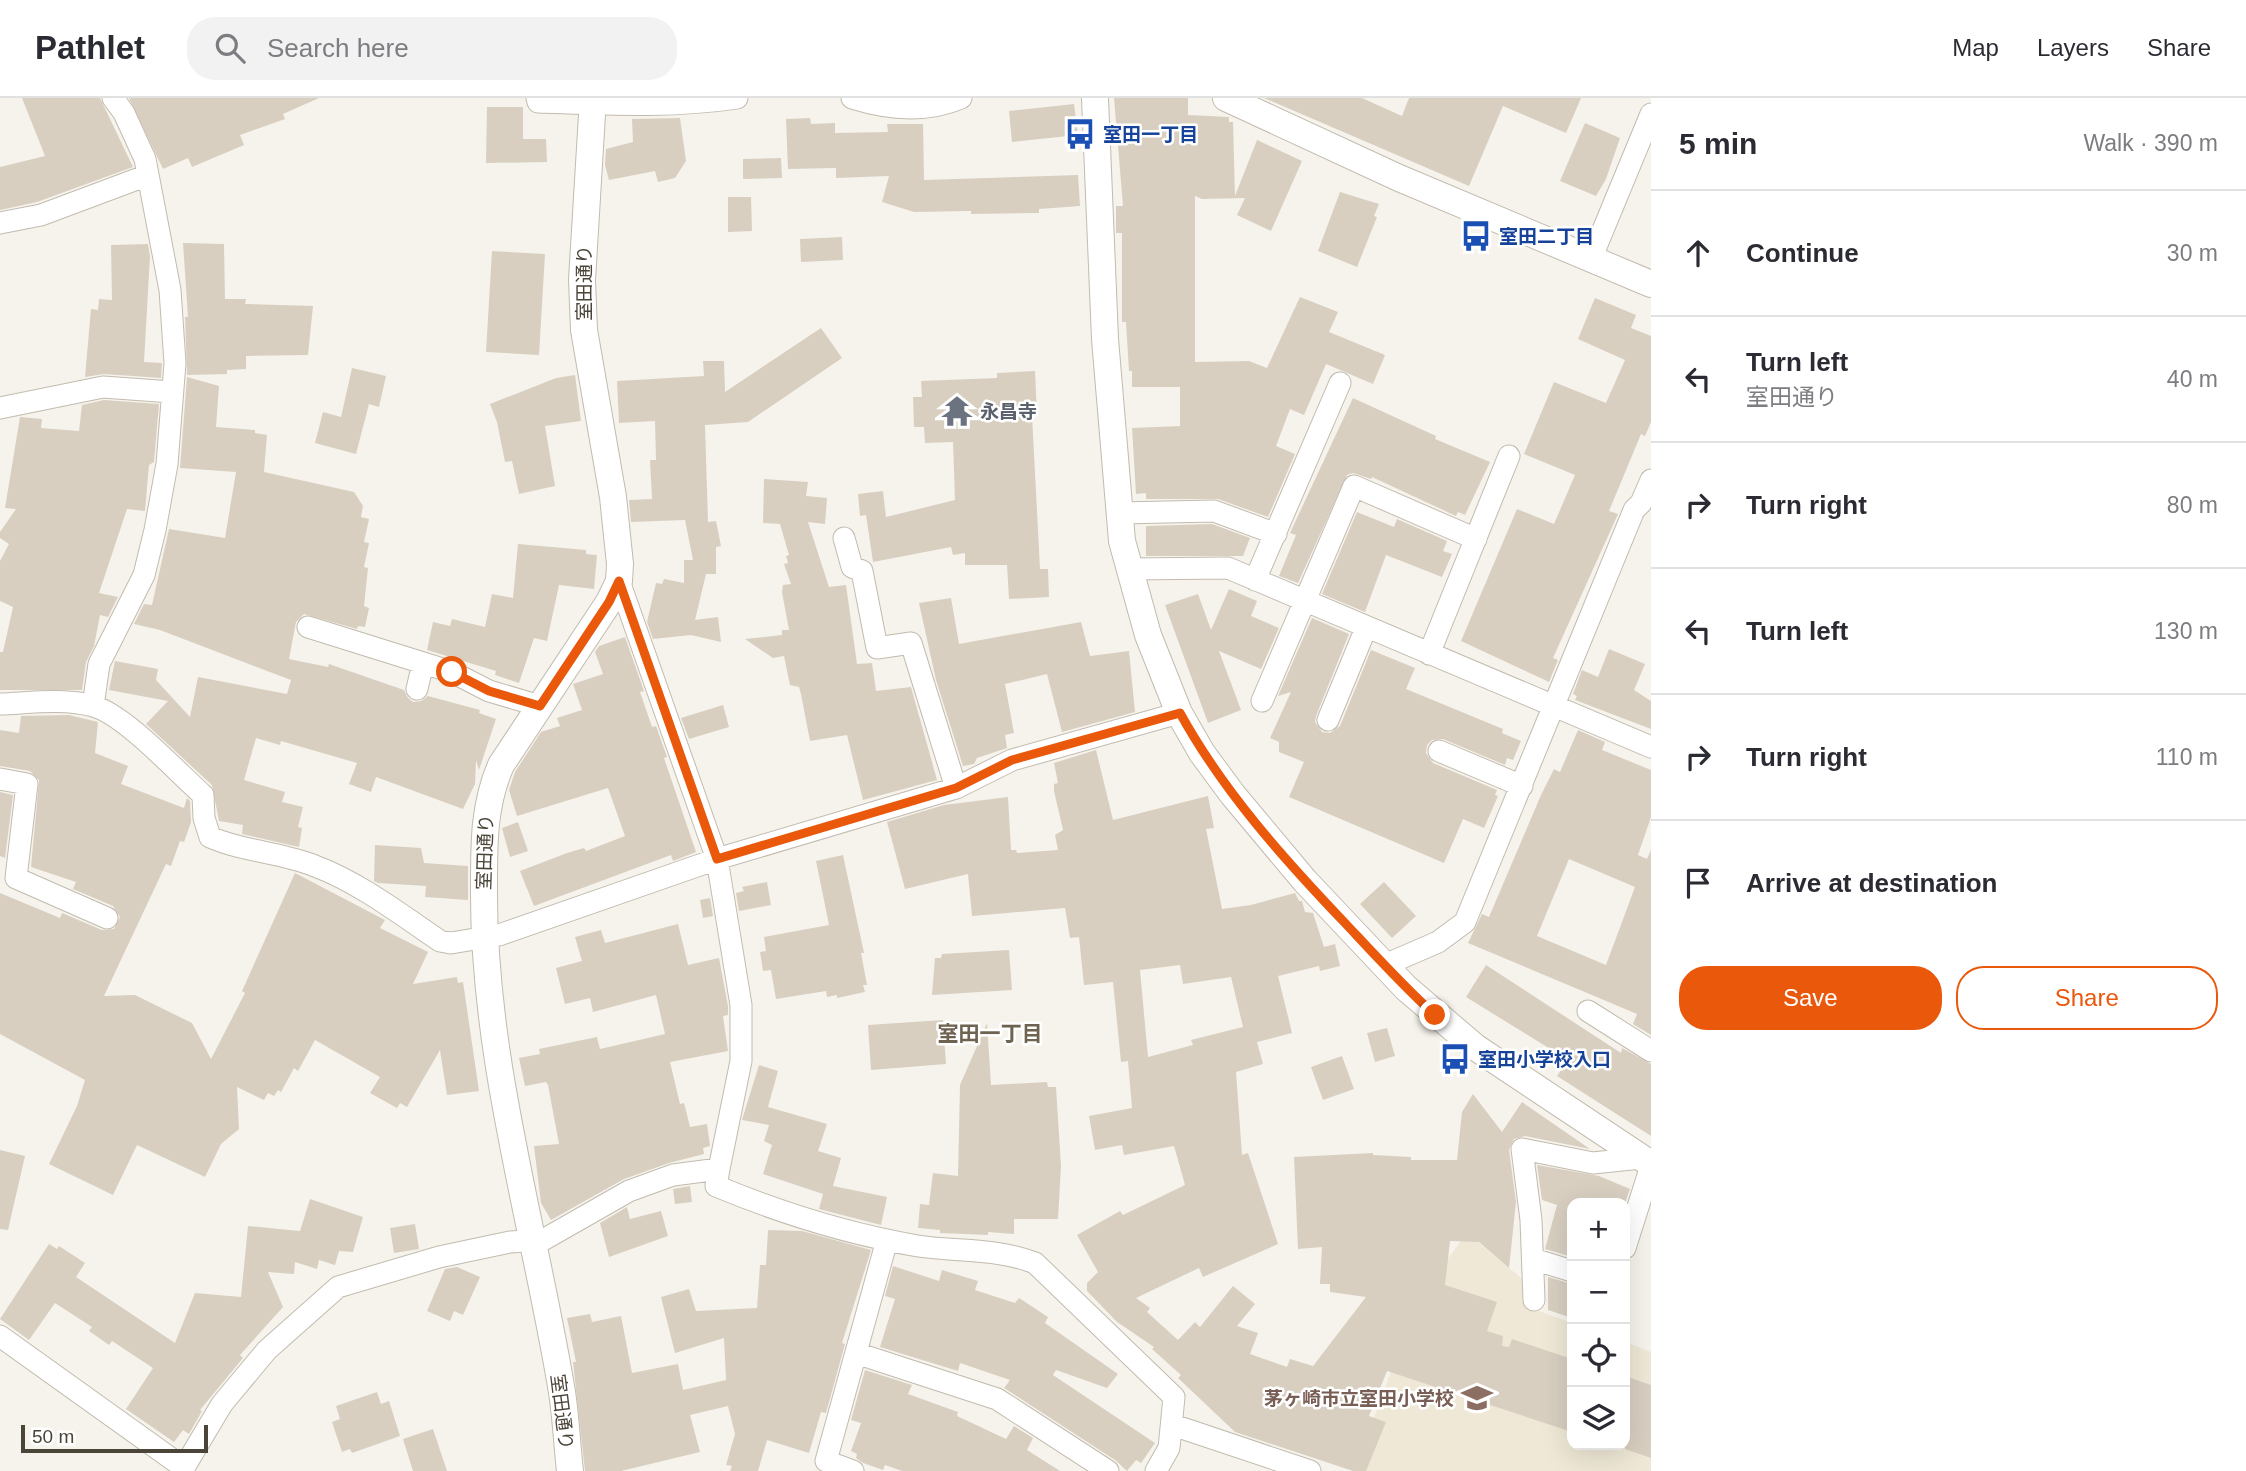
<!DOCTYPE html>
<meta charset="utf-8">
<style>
body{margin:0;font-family:Helvetica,"Noto Sans JP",sans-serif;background:#f2f2f3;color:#2b2b33}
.controls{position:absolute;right:21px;bottom:21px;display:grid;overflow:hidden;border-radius:14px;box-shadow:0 7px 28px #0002}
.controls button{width:63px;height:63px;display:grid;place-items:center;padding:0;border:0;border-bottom:2px solid #e1e1e2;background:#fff;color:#2b2b33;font:35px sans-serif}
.scale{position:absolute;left:21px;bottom:18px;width:187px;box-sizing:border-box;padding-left:7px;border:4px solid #4b4439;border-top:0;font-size:19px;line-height:24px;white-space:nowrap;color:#4b4439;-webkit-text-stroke:5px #fff;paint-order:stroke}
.stop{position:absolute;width:21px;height:21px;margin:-16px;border:5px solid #ea580c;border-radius:50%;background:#fff}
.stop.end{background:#ea580c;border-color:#fff;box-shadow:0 2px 7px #0008}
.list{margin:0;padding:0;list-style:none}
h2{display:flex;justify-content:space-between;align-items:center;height:91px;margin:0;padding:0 28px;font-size:30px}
h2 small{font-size:23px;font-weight:400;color:#7c7c81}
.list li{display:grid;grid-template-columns:46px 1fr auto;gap:21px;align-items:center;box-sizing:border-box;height:126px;padding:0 28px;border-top:2px solid #e1e1e2}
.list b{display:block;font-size:26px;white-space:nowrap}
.list p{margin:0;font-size:23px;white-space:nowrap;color:#7c7c81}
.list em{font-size:23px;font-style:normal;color:#7c7c81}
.actions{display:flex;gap:14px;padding:21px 28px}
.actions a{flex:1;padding:16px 0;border:2px solid #ea580c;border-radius:28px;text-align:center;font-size:24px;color:#ea580c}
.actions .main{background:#ea580c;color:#fff}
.icon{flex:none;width:38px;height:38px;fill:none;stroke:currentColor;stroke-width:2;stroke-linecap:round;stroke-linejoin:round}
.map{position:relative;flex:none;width:1651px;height:1373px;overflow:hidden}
header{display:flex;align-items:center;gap:42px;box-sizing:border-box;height:98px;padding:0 35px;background:#fff;border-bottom:2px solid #e1e1e2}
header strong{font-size:33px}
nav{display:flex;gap:38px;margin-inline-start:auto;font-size:24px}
.search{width:490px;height:63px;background:#f2f2f3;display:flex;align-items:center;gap:18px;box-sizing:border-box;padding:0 24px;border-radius:28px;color:#7c7c81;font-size:26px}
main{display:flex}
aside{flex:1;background:#fff}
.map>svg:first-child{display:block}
</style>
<header>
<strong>Pathlet</strong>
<div class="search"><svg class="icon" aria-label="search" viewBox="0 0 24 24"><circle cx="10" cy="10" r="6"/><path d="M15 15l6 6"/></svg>Search here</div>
<nav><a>Map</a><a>Layers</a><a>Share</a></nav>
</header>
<main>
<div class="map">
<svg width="1651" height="1373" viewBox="0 0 1651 1373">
<rect width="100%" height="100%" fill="#f6f3ec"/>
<path fill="#efe8d6" d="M1467,1135L1526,1184L1533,1211L1572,1225V1347H1625V1244L1651,1254V1373H1354L1418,1201Z"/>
<path fill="#d8cfc1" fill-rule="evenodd" d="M22,0H100L133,69L37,104L0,112V69L45,58Z
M129,0H319L283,16L285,21L240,37L244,47L192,69L188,60L163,71Z
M1114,0H1188V17L1229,19V24H1233L1235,98L1257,42L1302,63L1271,133L1237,117L1245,100L1202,101L1195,98V264L1249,263L1267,270L1300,199L1338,214L1329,234L1385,257L1373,286L1326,266L1304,317L1290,311L1276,348L1295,356L1268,419L1218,401H1146V395L1136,396L1132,330L1180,328V289H1132V273H1129L1126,224H1122V135H1116V108H1123Z
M1264,0H1362L1402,18L1409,0H1581L1566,35L1503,8L1469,88Z
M1074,6L1078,37L1012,44L1009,13Z
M487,9H523V41H546L547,64L486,65Z
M680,20L686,63L675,80L658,84L655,73L609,82L605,67L606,51L633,44L632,21Z
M810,20L811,26L835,25V35L888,34L887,26H923L924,82L1078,77L1080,108L1039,111V115L971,116V113L914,114L882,104L889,78L836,80V70L788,71L786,21Z
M1585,25L1620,40L1606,81L1596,98L1560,83Z
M781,60L782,80L743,81V61Z
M1340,94L1379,106L1374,118L1377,119L1357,169L1318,153Z
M728,99H751L752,133L728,134Z
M842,139L843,162L801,164L800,141Z
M183,145L224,146L225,201H246L245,206L313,208L308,257L246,258V271L227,272V276L187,277L185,219H188Z
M148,146L150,158L144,264L162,265L161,280L104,276L85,279L91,211L98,212L99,201L112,202L111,147Z
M492,153L545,156L539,257L486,254Z
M1595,200L1636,217L1631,230L1651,238V324L1645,338L1641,336L1609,413L1618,416L1553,560L1558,562L1549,584L1461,543L1517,411L1554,426L1575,377L1524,356L1554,284L1606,305L1625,262L1578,241Z
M821,230L842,260L748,324L705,327L708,424L716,423L721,448L716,449V476H706L695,522L718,519L721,544L691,537L653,541L647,524L656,485L662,486L664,481L684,485V462H693L685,422L631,424L629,402L652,401L650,362H656L655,323L619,325L617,283L704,278L703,263H724L725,294Z
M352,270L386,278L379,309L369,306L356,356L315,345L323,314L341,319Z
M1035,273L1037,317H1032L1040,471H1048L1049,499L1009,501L1007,467H965V455L953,457L951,449L873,464L866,417L860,418L858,396L883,393L886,419L955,402L953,344L925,345L924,329H914L913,299H922L921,283L997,280V275Z
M575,277L581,323L545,328L555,388L519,396L512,363L505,364L497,324L490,306L556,280Z
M187,279L219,288L216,329L255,332V335L267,337L264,374L354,394L363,408L361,419L369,421L364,444L369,445L364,469L368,470L364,508L369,510L365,529L358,528L357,531L304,516L296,524L289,561L328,569L329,566L404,592L408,600L413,604L421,603L428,598L480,612L479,615L496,621L479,672L476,662L475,686L463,711L376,679L371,694L349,686L357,665L281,643L280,647L256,640L244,682L285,694L282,704L303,709L298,729L302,730L299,749L242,736L243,727L219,723L212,687L146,626L168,603L109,592L115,563L158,571L156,582L190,619L198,579L287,596L291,582L160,532L134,526L144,506L152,507L169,431L225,440L236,374L180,370Z
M1353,300L1436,338L1435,341L1490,364L1465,417L1458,414L1456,418L1372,379L1371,381L1353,375L1347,377L1298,485L1279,478L1296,437L1290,435Z
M104,302L159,306L154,364L149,367L145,413L127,411L99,495L118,499L108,519L100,517L94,548L86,564L82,592H0V554H3L13,509L0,503V463L9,446L0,440V434L16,411L5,410L20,319L42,321L41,330L79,333L82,307Z
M764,381L808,384L806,398L827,400L825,426L808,424L829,489L846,487L857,566L872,565L876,593L911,589L937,682L863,702L847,637L810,643L801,596L799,589L790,587L784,558L773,560L745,541L782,537V532H789L782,494L783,487L791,486L784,466L788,465L786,458L789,457L780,426L763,425Z
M1357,414L1394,429L1397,421L1447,443L1443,453L1452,456L1442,479L1386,457L1365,514L1322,496Z
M1212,426L1250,440L1243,458H1146V428Z
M518,446L586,452V456L597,457L594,491L559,487L547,543L534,540L519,585L495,577L496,573L427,552L433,524L450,528L452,521L485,529L492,496L513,500Z
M1229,491L1257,503L1251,518L1279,530L1261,571L1219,553L1241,612L1208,625L1165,507L1198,496L1211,532Z
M951,500L959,546L1081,524L1090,558L1129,553L1135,614L1062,634L1047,576L1005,586L1014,635L1005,637L1007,650L977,660L974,666L963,668L936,582L919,505Z
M1312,520L1349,536L1316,618L1315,624L1322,634L1330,635L1340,628L1371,552L1415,570L1406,591L1503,631L1502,635L1521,643L1513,662L1507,660L1505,667L1443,641L1432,642L1427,647L1426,655L1433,665L1497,692L1495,697L1498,698L1484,730L1463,721L1444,765L1289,699L1304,664L1279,654V644L1270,640L1291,594L1278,598Z
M625,539L644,593L640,594L652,629L656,628L667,659L664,660L696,754L673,763L671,757L534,808L520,773L567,755L584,750L586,753L625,738L608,690L517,718L509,692L515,674L541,634L560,628L557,620L582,612L573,586L603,576L595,554L599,548Z
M1609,551L1645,566L1634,592L1651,603V631L1575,602L1577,598L1573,596L1582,572L1598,579Z
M723,607L729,629L689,641L681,620Z
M69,617L98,624L95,655L128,668L121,686L184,710L187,700L190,703L191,724L184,744L180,743L171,768L166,766L104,898L135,897L192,925L211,961L245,895L242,893L295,775L385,822L380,830L428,854L413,886L457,879L458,885L463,884L479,993L447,997L440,952L407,1009L400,1005L397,1010L370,995L380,979L315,942L298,973L294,970L281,994L278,992L274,998L268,995L264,1002L237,989L239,1031L221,1046L205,1079L137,1047L113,1097L49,1066L77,1008L85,982L0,936V795L60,820L62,815L102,832L114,831L120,819L113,808L73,791L76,784L31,769L39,682L30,673L0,668V632L19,635L21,618Z
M1578,632L1605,644L1602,652L1651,672V719L1638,757L1647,761L1651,752V937L1633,926L1637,916L1468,845L1482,816L1489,819L1541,697L1554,671L1560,674ZM1569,761L1635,789L1606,867L1537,838Z
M1096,652L1113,722L1208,698L1214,730L1206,731L1222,811L1251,807L1295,795L1299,803H1302L1305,814L1313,815L1324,849L1335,846L1340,868L1320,873L1319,868L1278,878L1292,935L1257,944L1263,966L1236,974L1242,1057L1248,1055L1278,1146L1203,1179L1199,1170L1136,1200L1150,1210L1147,1214L1178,1242L1195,1224L1200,1229L1233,1188L1255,1206L1237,1228L1258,1235L1250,1256L1287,1269L1290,1261L1313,1268L1366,1199L1330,1194V1186H1320L1322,1149L1298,1151L1294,1059L1373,1055V1057L1411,1059V1062H1457L1462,1014L1473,996L1502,1034L1522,1004L1590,1051L1525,1038L1514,1041L1509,1052L1516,1104L1509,1170L1479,1144L1450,1143L1445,1187L1497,1204L1487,1233L1503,1238L1502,1248L1509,1249L1512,1241L1572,1261V1334L1387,1273L1369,1318L1386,1324L1366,1373H1353L1235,1334L1178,1280L1181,1277L1152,1251L1154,1249L1117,1224L1087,1193V1185L1098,1174L1077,1137L1120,1113L1123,1117L1185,1087L1174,1048L1124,1057L1122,1047L1095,1052L1089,1018L1132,1010L1128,963L1121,964L1113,884L1084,887L1079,839L1070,840L1065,810L972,818L968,776L905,791L887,724L944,707L1008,699L1011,752H1016L1017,755L1058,752L1055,737L1063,732L1054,693V686L1058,685L1054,665ZM1180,867L1183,886L1231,879L1243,929L1191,942L1193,947L1148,959L1140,872Z
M0,694L13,697L5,760L0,758Z
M518,724L528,753L510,759L502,730Z
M375,747L421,750L424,765L468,768V802L425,799L426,788L378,785L374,783Z
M843,757L864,855H861L867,887H863L865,894L837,900V897L827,899L826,893L776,901L771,872L763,873L760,854L766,853L764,839L829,827L816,763Z
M767,784L771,807L739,813L736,795L744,793L742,789Z
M1384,784L1416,818L1392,840L1360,806Z
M710,800L713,818L703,820L700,802Z
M678,826L688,867L719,860L728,908V917L723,918L728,953L670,964L680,1006L684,1005L690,1029L707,1026L710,1048L703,1050L704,1056L669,1065L624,1081L551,1122L541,1105L534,1048L559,1046L548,987L546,984L525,988L519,960L540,956L539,951L597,939L600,951L665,936L656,897L593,914L590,900L565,906L556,870L582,863L575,839L601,832L605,845Z
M1009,852L1012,892L932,897L935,860H941L942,856Z
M1486,867L1621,955L1622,950L1651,966V1038L1557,978L1568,962L1466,899Z
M943,922L946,966L871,972L868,927Z
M987,925L991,987L1047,984L1048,989H1056L1061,1068L1058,1121H1014V1136L988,1134V1137L940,1135V1132L918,1130L920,1106L929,1107L933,1075L958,1078L960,987Z
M1387,930L1395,958L1375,964L1367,935Z
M1342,958L1354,991L1323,1002L1311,969Z
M759,967L778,973L768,1009L827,1026L818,1053L841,1060L833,1088L887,1099L881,1127L819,1111L823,1096L763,1076L772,1047L764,1043L769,1027L742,1022Z
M0,1052L25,1058L8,1132L0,1131Z
M1537,1067L1599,1078L1630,1091L1625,1105H1572V1159L1545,1151L1557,1107L1542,1102Z
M690,1088L692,1104L675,1106L673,1091Z
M310,1101L363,1119L353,1154L339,1153L335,1167L319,1162L317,1171L295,1164L294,1176L268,1174L283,1209L240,1257L243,1260L200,1312L202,1313L189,1336L183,1332L174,1344L126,1311L153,1270L112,1243L109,1247L89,1233L92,1229L55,1205L29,1242L0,1221L49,1146L57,1151L59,1148L85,1165L76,1179L175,1245L195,1195L241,1199L248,1128L300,1133Z
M627,1109L630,1121L661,1113L668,1138L609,1159L600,1125Z
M415,1126L419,1151L394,1155L390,1130Z
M768,1132L802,1133L871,1152L842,1245L845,1246L826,1315L821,1314L809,1355L767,1342L758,1373H730L732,1368L726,1367L735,1336L728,1308L690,1317L700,1354L621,1373H585L573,1264H576L567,1220L590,1216L592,1224L621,1218L632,1275L678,1266L683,1292L726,1282L724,1240L675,1255L661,1199L689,1191L696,1213L757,1210L760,1167H766Z
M893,1168L939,1183L942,1172L978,1183L975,1192L1015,1205L1019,1200L1048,1219L1045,1225L1118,1276L1107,1290L1056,1272L1053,1277L1155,1345L1141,1365L1136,1362L1127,1373L1115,1362L1004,1290L1010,1282L960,1265L958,1273L880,1249L895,1201L885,1198Z
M457,1169L480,1179L463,1217L454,1213L450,1223L427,1213L445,1171Z
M1548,1179L1572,1186V1220L1548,1212Z
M865,1272L912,1287L908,1296L958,1314L957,1318L1006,1341L1014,1328L1033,1340L1027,1352L1060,1373H902L885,1367L883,1372L863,1365L856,1360L857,1356L851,1353L861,1325L851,1322Z
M1625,1278L1651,1287V1360L1625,1351Z
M377,1294L381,1306L389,1303L400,1338L352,1355L350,1351L342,1354L332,1324L340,1321L336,1308Z
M433,1331L447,1373H413L403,1341Z"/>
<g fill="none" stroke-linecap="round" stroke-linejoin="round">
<defs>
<path id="minor" d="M537,0L538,4C604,6 671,10 737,0
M852,0C887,11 926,15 961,0
M0,125L41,117L148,77
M1591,161L1651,16
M0,310L103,289L172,294
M1119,415L1214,413L1276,436
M844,440L852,469L862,473L877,550L911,545L956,690
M1128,471L1228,470L1651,649
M1255,482L1340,285
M619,483L717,761L741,907V963L719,1071
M308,529L452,574L489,593L540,608
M1429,556L1509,358
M417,591L423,565
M1262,603L1354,388L1476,441
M0,606C29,605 64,600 93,608C124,616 177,674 203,697L204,720L210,739C244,754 281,754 315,768C360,785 400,816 440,843L451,845L499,837L717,761L956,690L1012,662L1179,615
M93,608L99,566L144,477L155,432L167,366L175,265L170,192L145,61L124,15L113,0
M1328,622L1366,530
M1439,653L1522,688
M0,681L27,686L16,780L107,820
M1385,867L1438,844L1465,824L1634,412L1641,405L1651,382
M1588,913L1651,953
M1625,1150L1651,1068
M1533,1161L1572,1173
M1534,1202L1531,1122L1522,1051L1593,1065L1641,1060
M0,1238L183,1369
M856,1255L997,1301L1108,1373
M1173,1327L1310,1373
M182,1373L222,1306L267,1252L338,1189L439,1159L510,1144L543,1142L629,1093L673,1077L719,1071L716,1088C781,1115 848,1136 918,1148C958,1154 997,1150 1035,1165L1174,1299L1169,1350L1156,1373
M853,1373L826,1363L887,1142"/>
<path id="tertiary" d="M1095,0L1105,241L1122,443L1148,537L1179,615L1202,655L1233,697L1305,783L1406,890L1475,949L1651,1066
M1226,0L1399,80L1651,186
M570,1373C567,1347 566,1320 562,1294C534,1125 482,958 484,786C484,743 484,706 501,667L609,504L619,483L620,466L613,399L584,232L582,182L593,0"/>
</defs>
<use href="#minor" stroke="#c2bbae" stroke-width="23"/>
<use href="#tertiary" stroke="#c2bbae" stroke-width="28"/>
<use href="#minor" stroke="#fff" stroke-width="21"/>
<use href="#tertiary" stroke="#fff" stroke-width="26"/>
</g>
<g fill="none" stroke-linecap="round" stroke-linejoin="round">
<path stroke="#ea580c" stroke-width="9" d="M452,574L489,593L540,608L609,504L619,483L717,761L956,690L1012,662L1180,615C1223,693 1283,760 1345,825C1374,856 1403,888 1435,917"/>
</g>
<defs>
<symbol id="bus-bare" viewBox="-9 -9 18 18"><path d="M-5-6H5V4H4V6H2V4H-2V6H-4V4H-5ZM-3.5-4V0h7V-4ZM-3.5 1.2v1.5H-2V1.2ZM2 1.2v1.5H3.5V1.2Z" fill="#1a4fb4" stroke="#fff" stroke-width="2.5" paint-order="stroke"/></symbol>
<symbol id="temple-bare" viewBox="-9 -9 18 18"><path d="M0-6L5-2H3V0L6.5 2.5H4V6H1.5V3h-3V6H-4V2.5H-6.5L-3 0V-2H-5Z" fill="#6b7280" stroke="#fff" stroke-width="2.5" paint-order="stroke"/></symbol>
<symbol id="school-bare" viewBox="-9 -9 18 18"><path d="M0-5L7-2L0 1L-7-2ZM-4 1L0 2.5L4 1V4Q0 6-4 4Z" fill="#8d6e63" stroke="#fff" stroke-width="2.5" paint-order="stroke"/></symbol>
</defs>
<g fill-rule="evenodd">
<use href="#bus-bare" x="1058" y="14" width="44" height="44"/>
<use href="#bus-bare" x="1454" y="116" width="44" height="44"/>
<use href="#temple-bare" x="935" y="291" width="44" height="44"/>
<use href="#bus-bare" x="1433" y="939" width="44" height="44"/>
<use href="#school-bare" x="1455" y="1278" width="44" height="44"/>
</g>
<g text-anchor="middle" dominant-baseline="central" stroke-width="5" stroke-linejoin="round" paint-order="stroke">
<g font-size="19" font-weight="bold" fill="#164399" stroke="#fff" text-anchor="start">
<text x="1103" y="36">室田一丁目</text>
<text x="1499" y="138">室田二丁目</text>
<text x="1478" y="961">室田小学校入口</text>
</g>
<g font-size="19" fill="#4b4439" stroke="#fff">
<text transform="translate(584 185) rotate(-90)">室田通り</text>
<text transform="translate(485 754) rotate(-88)">室田通り</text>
<text transform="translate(562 1314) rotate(83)">室田通り</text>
</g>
<g font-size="19" font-weight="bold" fill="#5b616d" stroke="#fff" text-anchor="start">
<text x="980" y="313">永昌寺</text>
</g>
<g font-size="19" font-weight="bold" fill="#785e54" stroke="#fff" text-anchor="end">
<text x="1454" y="1300">茅ヶ崎市立室田小学校</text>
</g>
<g font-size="21" font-weight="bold" fill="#6e6250" stroke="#fff">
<text x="990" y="935">室田一丁目</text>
</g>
</g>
</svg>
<div class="controls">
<button>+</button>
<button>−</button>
<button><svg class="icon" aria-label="locate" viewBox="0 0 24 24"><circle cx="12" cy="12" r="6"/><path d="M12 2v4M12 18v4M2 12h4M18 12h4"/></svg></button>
<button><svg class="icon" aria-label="layers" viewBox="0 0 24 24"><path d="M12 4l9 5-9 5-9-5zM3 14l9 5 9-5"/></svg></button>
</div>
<div class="scale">50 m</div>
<div class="stop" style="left:452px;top:574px"></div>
<div class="stop end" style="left:1435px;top:917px"></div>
</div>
<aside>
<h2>5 min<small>Walk · 390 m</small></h2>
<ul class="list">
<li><svg class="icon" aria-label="ahead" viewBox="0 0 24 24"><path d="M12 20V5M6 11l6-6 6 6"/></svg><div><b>Continue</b></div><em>30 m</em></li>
<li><svg class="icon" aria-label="left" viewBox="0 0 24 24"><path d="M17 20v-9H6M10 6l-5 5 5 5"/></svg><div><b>Turn left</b><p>室田通り</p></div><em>40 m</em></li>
<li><svg class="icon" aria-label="right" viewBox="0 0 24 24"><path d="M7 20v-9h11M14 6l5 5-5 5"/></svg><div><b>Turn right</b></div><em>80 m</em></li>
<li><svg class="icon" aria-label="left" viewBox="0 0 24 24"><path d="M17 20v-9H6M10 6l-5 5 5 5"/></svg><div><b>Turn left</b></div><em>130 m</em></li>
<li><svg class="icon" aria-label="right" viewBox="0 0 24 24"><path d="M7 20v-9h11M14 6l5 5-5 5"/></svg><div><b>Turn right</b></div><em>110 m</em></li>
<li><svg class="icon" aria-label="arrive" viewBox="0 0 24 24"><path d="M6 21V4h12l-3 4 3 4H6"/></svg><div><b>Arrive at destination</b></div></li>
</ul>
<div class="actions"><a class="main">Save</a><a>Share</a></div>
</aside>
</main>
